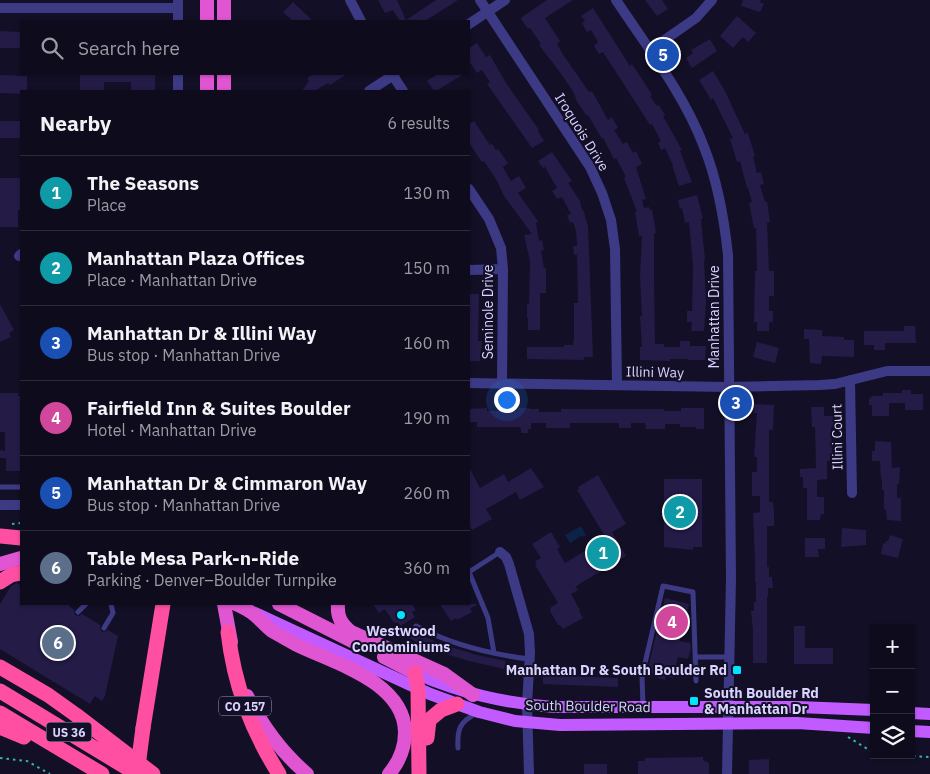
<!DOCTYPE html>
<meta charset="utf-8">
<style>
body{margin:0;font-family:"IBM Plex Sans",sans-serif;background:#1c1929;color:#f1f3f6}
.controls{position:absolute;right:15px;bottom:15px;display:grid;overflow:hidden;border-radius:0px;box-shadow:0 1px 4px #0004}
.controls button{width:45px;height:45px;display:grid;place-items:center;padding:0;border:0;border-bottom:1px solid #2e2b3b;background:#0e0b1c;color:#f1f3f6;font:25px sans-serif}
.you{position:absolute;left:506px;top:399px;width:18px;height:18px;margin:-12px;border:4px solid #fff;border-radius:50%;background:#1a73e8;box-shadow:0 0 0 8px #1a73e833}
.badge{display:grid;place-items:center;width:32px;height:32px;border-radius:50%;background:#0f766e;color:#fff;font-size:16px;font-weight:700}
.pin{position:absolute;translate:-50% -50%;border:2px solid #fff;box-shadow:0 1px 5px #0006}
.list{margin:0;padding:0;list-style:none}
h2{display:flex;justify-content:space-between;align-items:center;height:65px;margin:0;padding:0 20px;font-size:21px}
h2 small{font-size:16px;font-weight:400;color:#9b9ba3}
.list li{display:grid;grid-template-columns:32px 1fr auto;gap:15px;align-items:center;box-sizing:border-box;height:75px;padding:0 20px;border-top:1px solid #2e2b3b}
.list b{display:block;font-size:19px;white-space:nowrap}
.list p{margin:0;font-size:16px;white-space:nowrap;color:#9b9ba3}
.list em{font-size:16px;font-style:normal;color:#9b9ba3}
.icon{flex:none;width:28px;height:28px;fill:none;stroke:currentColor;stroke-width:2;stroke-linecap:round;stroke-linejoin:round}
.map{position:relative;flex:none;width:930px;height:774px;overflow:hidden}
.search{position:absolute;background:#0e0b1c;box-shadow:0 1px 4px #0004;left:20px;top:20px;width:450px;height:55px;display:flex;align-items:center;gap:12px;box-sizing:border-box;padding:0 18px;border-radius:0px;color:#9b9ba3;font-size:19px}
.panel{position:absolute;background:#0e0b1c;box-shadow:0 1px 4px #0004;left:20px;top:90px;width:450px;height:515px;border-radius:0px}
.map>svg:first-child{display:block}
</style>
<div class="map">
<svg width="930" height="774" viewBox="0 0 930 774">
<rect width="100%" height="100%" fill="#130f26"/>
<path fill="#0c2248" d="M581,526L586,535L583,537L581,536L570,543L565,535Z"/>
<path fill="#241b47" d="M378,0H397L406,20L436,0H458L425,21H400L393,10L385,13Z
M547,0H573L545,18L560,41L557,44L562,53L589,92L592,91L608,120L612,117L618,128L614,130L623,144L627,142L633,153L636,151L642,164L636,167L646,199L642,200L644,208L649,207L650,210L652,209L656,233H654V277L655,344H664V347H680V341H690V346H706L705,360H688V359H670V361L640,360V347H642L640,316H642L640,277L642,236H639L635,212H637L624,178L626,177L616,158L614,159L603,138L602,139L588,115L587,116L577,102L574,93L562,75L539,45L541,44L530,28L528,29L521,19L522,17Z
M645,0H662L668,9L657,16Z
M743,0H761L760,2L764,4L760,12L741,6Z
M293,2L313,21H293L283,12Z
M593,8L630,66L632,64L646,85L652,95L650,96L657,106L659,105L665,115L663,116L682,150L680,151L692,182L679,186L672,165H673L665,148L661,150L658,143L661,141L652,124L650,125L603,52L599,54L594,46L598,42L591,30L587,32L582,23L585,21L581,16Z
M737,16L756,33L748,42L743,37L733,48L720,36Z
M0,31L21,32V48H0Z
M710,39L717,51L692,68L686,58L693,53L691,50Z
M477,43L486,57L490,55L506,83L539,130L538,131L544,141L532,148L487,84L490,82L482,70L477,73L469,61V48Z
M713,71L725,91L745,134L748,133L755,156L753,157L757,173L761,172L764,184L760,185L765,202L767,201L770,222L767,223L769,271H774V296H769V311H773V322H769V331H757V322H754L755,271H757L756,228H754L752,219L749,203L752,202L748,188H747L740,161L737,162L730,139L733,138L713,98L711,100L699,80Z
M80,74H155V91H131V82H104V91H80Z
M313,74H347L330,85L328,83L315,91H302L309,81L307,78Z
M438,74H464L436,91H434L427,81Z
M0,75L27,76V91H21V94L0,93Z
M0,121H21V138H0Z
M474,121L490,145L492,144L496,150L498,149L508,163L503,167L511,181L519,176L526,188L518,193L538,221L536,223L539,241L542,240L544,250L541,251L544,268H546V293H540V330H528V318H527V304H529L530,261L524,235L532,234L504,196L496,179L484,161L482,162L469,143V124Z
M552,152L572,181L568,183L580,201L582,210L583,209L588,226L593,357H584V360L527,359V347H564V345H573L574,339V303H578L577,255H574L573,246H577L576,231L573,222L570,223L567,215L571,214L562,197L557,199L552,191L557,188L545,167L543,168L538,161Z
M0,178H21V210H18V227H0Z
M697,195L703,219H701L705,260H704L706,302L704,331H691L692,322H687V311H692L693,267L689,222L685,223L682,208L680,209L678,200Z
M469,294H479L478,341H482L480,361H469Z
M0,304L14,330L9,333L11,337L0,342Z
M904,326H915L916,343H885V350H874V345H864V331H904Z
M804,329L822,330V336L844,337V340H854V357L822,356L821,364L810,363L809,339H804Z
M757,342L779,348L775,363L753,357Z
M902,390H911V394H923V410H905V403H889V416H872V405H869V399L872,396H883V393H902Z
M0,393H18V396H21V471H6V458H0V450L5,451V432H0Z
M754,404L774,405L773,430H769V502H773L774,512V526H767V567H769V577H772L773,588H768V597H767V663H753V630L751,611H754V602H756V582H755V562L753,513L760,512V496H752V472H757V457H754L757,413H753Z
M811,407H824V416H834V427H831L832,454H830V461H827V479L818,480L817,482V497H824V514H821L820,520H807V488H803V477H800V469L816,468L815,427H812Z
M487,408V411H518V408H529V409H539V412H561V409H664V411H681V408H704V429H696V427H680V424H665V429H646L645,423H631V428H619V423H570V428H546V423H531V429H528V433H521V428L519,427H477V422H469V409Z
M875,441L891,442L892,468L900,467L899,484H897V498H901V521L887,520L886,510L884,509V490H882V479H881L880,461H872V451H875Z
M469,467L480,488L504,474L508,482L531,468L544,487L520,500L516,492L486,509L492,519L472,530L469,524Z
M598,475L626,524L612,532L626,556L578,585L576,587L578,590L571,594L580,610L579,611L583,618L563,629L560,625H558L550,611L551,610L550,608L558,603L535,565L537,564L535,561L541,558L532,544L551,532L560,547L557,549L565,563L606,538L577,490L579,489L578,487Z
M664,479H702V547H693V550L664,547Z
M842,528L866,530V545L841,547Z
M890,535L903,539L898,558L881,554L883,543L885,544L886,541H888Z
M805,538H825V549H818L819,557H805Z
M17,583L21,586V604H71L69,606L74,610L75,615L79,616L82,614L100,625L101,631L104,632L108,630L118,636L105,696L102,701L95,696L90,704L0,649V604L11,586Z
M665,598L689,604L680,641L690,643L691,648L688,659L678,657L673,678L666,676L665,680L658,678L659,675L647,672Z
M373,604H412L416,610L412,612L415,617L400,626L398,622L395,623L392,620L385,609L379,613Z
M440,604H478L470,609L472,612L457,620L456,618L451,621Z
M794,626H805V648H833V664H794Z
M411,629L438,643L477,655L506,661L504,669L469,661L430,649L407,637Z
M543,675L618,678V687L543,684Z
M703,757V760L709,763V774H638V761H645V758Z
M769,759V774H749V760Z
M584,764H607V774H584Z"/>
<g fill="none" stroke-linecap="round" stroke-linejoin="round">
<path stroke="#2fb8b0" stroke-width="2" stroke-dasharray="2.5 4" stroke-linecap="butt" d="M12,524L21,523
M848,737L874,753
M887,755L930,757
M0,758L27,761L50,774"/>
<path stroke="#3d3a85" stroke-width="5" d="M0,487H21
M469,572L488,618L494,653
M469,572L500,552
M78,612L86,604
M416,626C452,645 489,654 529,659
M104,628L113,613L111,604
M695,657H730
M643,707L642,676L663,586L693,592L696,681
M458,748C457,730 459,722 477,713"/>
<path stroke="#3d3a85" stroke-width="10" d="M350,0L361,21
M480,0L590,167L602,193L611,220L615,249L617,385
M616,0C647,47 684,94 704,147C718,182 724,217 728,255L731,578L727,774
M0,8H178
M178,21V0
M469,24L505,0
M650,50L696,18L712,0
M392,74L403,91
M178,91V74
M369,91L395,74
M469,189L489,219L501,248L503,269L502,384
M19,256L21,254
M469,270L503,269
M850,380L852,493
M469,383L728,387L820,385L835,384L887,371H930
M0,505H21
M500,552L506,557L509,564L529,634L530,653L527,705L529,774"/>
<path stroke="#c25bff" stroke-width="12" d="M255,613L430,694L479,712L515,721L560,725L797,723L874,728
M415,673C461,693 503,703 554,707H798L874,710
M911,713L930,714
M911,731L930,732"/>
<path stroke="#e055d1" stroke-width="14" d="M207,21V0
M224,21V0
M207,91V74
M224,91V74
M0,564L21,558
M224,604L231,642
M236,604C240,606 245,608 249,611C258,616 264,625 272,631C279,635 288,640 295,644C333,663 404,681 405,732C405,748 399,762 389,774
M279,604L354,642
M338,604C337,617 341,624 351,632L444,674L473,695
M384,657L415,673
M247,696C262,725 282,753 307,774"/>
<path stroke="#ff4fa3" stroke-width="15" d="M0,536L21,538
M0,582L11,575L21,573
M228,632C234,685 251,729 279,774
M0,667L48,695L76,715L153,774
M415,673L418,689L419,774
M0,691L137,774
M0,713L102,774
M0,727L24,737
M143,728L163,604
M427,738L429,720L441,710L457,704"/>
<path stroke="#ff4fa3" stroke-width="15" d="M137,774L143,728"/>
</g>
<g fill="#00e5ff" stroke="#130f26" stroke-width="2">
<circle cx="401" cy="615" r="5"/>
<rect x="732" y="665" width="10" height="10" rx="2.5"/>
<rect x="689" y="696" width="10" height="10" rx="2.5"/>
</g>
<g text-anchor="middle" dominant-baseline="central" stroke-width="4" stroke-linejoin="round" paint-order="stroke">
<g fill="#130f26" stroke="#9e99be" stroke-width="1">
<rect x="219" y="696.5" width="52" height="19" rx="4"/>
<rect x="46.5" y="722.5" width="45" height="19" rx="4"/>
</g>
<g font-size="12" font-weight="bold" fill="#d9d4ff">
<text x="245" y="706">CO 157</text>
<text x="69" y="732">US 36</text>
</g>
<g font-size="14" fill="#d9d4ff" stroke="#130f26">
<text transform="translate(582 132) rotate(58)">Iroquois Drive</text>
<text transform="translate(488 312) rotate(-90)">Seminole Drive</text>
<text transform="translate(714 317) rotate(-90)">Manhattan Drive</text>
<text transform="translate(655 372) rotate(1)">Illini Way</text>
<text transform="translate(837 437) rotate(-91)">Illini Court</text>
<text transform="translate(588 706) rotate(1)">South Boulder Road</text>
</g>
<g font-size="14" font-weight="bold" fill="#d9d4ff" stroke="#130f26">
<text x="401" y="631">Westwood<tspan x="401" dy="16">Condominiums</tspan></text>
<text x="727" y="670" text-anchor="end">Manhattan Dr &amp; South Boulder Rd</text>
<text x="704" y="693" text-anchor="start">South Boulder Rd<tspan x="704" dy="16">&amp; Manhattan Dr</tspan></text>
</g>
</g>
</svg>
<div class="controls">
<button>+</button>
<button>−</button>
<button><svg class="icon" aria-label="layers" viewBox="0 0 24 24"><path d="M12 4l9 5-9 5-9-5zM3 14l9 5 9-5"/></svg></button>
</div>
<div class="you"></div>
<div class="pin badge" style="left:603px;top:553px;background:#0f9aa8">1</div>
<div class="pin badge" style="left:680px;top:512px;background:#0f9aa8">2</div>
<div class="pin badge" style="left:736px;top:403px;background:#1a4fb4">3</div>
<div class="pin badge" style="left:672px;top:622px;background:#d1479c">4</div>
<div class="pin badge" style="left:663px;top:55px;background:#1a4fb4">5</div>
<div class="pin badge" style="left:58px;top:643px;background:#5c6f8a">6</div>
<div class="search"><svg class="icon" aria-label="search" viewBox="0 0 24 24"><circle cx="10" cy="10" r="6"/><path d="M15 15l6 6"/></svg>Search here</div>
<section class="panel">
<h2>Nearby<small>6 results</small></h2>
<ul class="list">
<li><span class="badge" style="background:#0f9aa8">1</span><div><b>The Seasons</b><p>Place</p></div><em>130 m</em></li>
<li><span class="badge" style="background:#0f9aa8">2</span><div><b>Manhattan Plaza Offices</b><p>Place · Manhattan Drive</p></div><em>150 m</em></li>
<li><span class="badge" style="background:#1a4fb4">3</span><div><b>Manhattan Dr &amp; Illini Way</b><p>Bus stop · Manhattan Drive</p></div><em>160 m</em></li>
<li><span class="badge" style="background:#d1479c">4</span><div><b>Fairfield Inn &amp; Suites Boulder</b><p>Hotel · Manhattan Drive</p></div><em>190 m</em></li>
<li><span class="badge" style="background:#1a4fb4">5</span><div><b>Manhattan Dr &amp; Cimmaron Way</b><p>Bus stop · Manhattan Drive</p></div><em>260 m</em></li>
<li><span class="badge" style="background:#5c6f8a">6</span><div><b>Table Mesa Park-n-Ride</b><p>Parking · Denver–Boulder Turnpike</p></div><em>360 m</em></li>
</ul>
</section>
</div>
